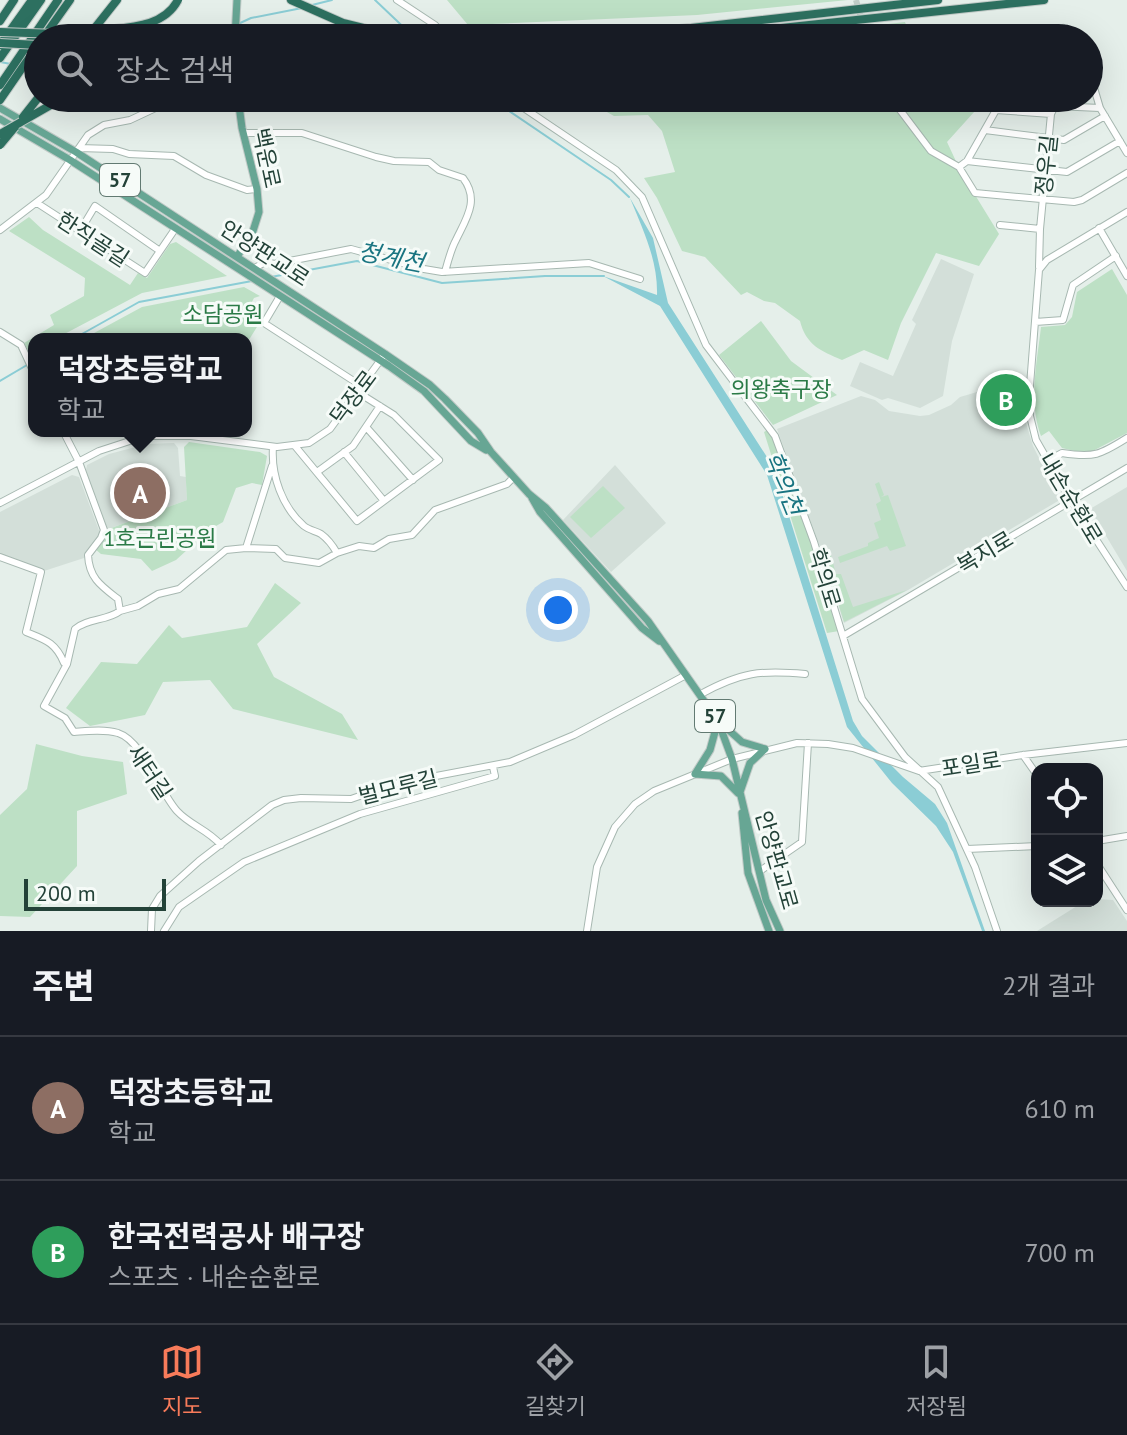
<!DOCTYPE html>
<html lang="ko">
<meta charset="utf-8">
<style>
body{margin:0;font-family:"PT Sans","Noto Sans KR",sans-serif;background:#20242c;color:#f1f3f6}
.controls{position:absolute;right:24px;bottom:24px;display:grid;overflow:hidden;border-radius:16px;box-shadow:0 8px 32px #0002}
.controls button{width:72px;height:72px;display:grid;place-items:center;padding:0;border:0;border-bottom:2px solid #363941;background:#171b24;color:#f1f3f6;font:40px sans-serif}
.scale{position:absolute;left:24px;bottom:20px;width:142px;box-sizing:border-box;padding-left:8px;border:4px solid #234238;border-top:0;font-size:22px;line-height:28px;white-space:nowrap;color:#234238;-webkit-text-stroke:6px #f6fbf8;paint-order:stroke}
.you{position:absolute;left:558px;top:610px;width:28px;height:28px;margin:-20px;border:6px solid #fff;border-radius:50%;background:#1a73e8;box-shadow:0 0 0 12px #1a73e833}
.badge{display:grid;place-items:center;width:52px;height:52px;border-radius:50%;background:#f87b5a;color:#fff;font-size:26px;font-weight:700}
.pin{position:absolute;translate:-50% -50%;border:4px solid #fff;box-shadow:0 2px 8px #0006}
.popup{position:absolute;left:28px;top:333px;width:224px;height:104px;box-sizing:border-box;display:grid;place-content:center;border-radius:16px;background:#171b24;filter:drop-shadow(0 2px 6px #0005);font-size:26px;white-space:nowrap;color:#9ea1a6}
.popup b{font-size:30px;color:#f1f3f6}
.popup::after{content:'';position:absolute;left:50%;top:100%;margin-left:-16px;border:16px solid transparent;border-top-color:#171b24}
.list{margin:0;padding:0;list-style:none}
h2{display:flex;justify-content:space-between;align-items:center;height:104px;margin:0;padding:0 32px;font-size:34px}
h2 small{font-size:26px;font-weight:400;color:#9ea1a6}
.list li{display:grid;grid-template-columns:52px 1fr auto;gap:24px;align-items:center;box-sizing:border-box;height:144px;padding:0 32px;border-top:2px solid #363941}
.list b{display:block;font-size:30px;white-space:nowrap}
.list p{margin:0;font-size:26px;white-space:nowrap;color:#9ea1a6}
.list em{font-size:26px;font-style:normal;color:#9ea1a6}
.icon{flex:none;width:44px;height:44px;fill:none;stroke:currentColor;stroke-width:2;stroke-linecap:round;stroke-linejoin:round}
.map{position:relative;flex:none;width:1127px;height:931px;overflow:hidden}
.search{position:absolute;background:#171b24;box-shadow:0 8px 32px #0002;left:24px;right:24px;top:24px;height:88px;display:flex;align-items:center;gap:20px;box-sizing:border-box;padding:0 28px;border-radius:44px;color:#9ea1a6;font-size:30px}
.sheet{height:392px;background:#171b24}
nav{display:flex;justify-content:space-around;align-items:center;box-sizing:border-box;height:112px;border-top:2px solid #363941;background:#171b24;font-size:22px;color:#9ea1a6}
nav a{display:grid;justify-items:center;gap:4px}
nav .on{color:#f87b5a}
.map>svg:first-child{display:block}
</style>
<div class="map">
<svg width="1127" height="931" viewBox="0 0 1127 931">
<rect width="100%" height="100%" fill="#e5efea"/>
<path fill="#d3dfd9" d="M941,259L974,274L952,341L943,396L920,408L888,398L882,400L850,386L860,362L893,376L916,324L912,320Z
M1008,383L1020,384L1026,423L1033,446L1059,498L1058,501L908,590L844,623L820,547L777,429L861,396L875,400L889,411L920,416L929,415L951,405L960,397Z
M174,443L178,448L180,476L186,477L187,500L106,530L86,470L87,465L109,454L147,444Z
M615,465L666,523L611,572L563,520Z
M72,475L79,477L100,533L84,558L44,571L0,555V512Z
M1127,487V571L1090,509Z
M1097,899L1113,900L1127,921V931H1037L1085,901H1097Z"/>
<path fill="#bde0c5" d="M447,0H848L697,15L468,25Z
M905,22L909,33L954,25L959,38H849L863,27Z
M604,98H982L984,101L947,142L961,172L999,234L979,266L936,253L901,323L888,360L864,350L842,360C821,351 806,345 800,321L775,303L764,301L747,292L741,295L705,257L682,251L657,198L644,178L675,172L662,131L648,115L614,116L598,107Z
M29,217L43,230L130,285L138,273L147,278L170,244L176,242L227,276L142,293L55,339H34V351L30,354L24,343L54,325L50,315L84,296L85,278L9,231Z
M1112,269L1127,295V433L1091,452H1079L1062,448L1049,431L1041,436C1028,401 1037,363 1041,327L1065,325L1072,317L1077,292Z
M244,287L260,296L254,298L246,313L260,322L247,343L246,339L241,338L83,339L142,307Z
M761,321L791,361L837,395L773,425L719,355Z
M1016,383L1024,408L1016,410L1020,422L1001,428L997,417L1006,414L996,416L988,391Z
M769,429L812,542L839,631L827,633L764,432Z
M189,442L260,452L267,456L262,485L252,483L236,488L223,522L209,530L176,560L152,571L141,559L101,554L95,549L106,530L187,500L184,447Z
M879,482L884,495L881,497L888,495L906,546L890,551L887,546L840,563L838,557L868,546V543L879,538L874,523L881,520L876,504L881,501L875,484Z
M603,486L625,508L591,538L570,517Z
M830,552L836,574H841L853,607L907,590L844,622L823,554Z
M275,583L301,603L257,644L274,677L342,714L358,740L233,709L210,680L163,682L145,715L90,726L66,708L101,662L137,664L169,625L182,638L247,627Z
M36,744L82,756L123,762L127,794L77,811V866L30,917L0,916V815L27,789Z"/>
<path fill="#8bcdd5" d="M630,198L653,238L668,303L774,468L853,721L862,736L903,777L935,804L947,823L985,931H982L953,852L936,826L892,783L847,727L767,475L660,306L603,276L657,295C658,260 643,230 630,198Z"/>
<g fill="none" stroke-linecap="round" stroke-linejoin="round">
<path stroke="#8bcdd5" stroke-width="2" d="M375,0L415,38
M312,5L332,0
M238,24L251,18L302,8
M187,38L232,26
M0,62L11,64
M29,66L38,67
M490,98L611,180L629,197
M271,277L357,261L442,283L545,276H604
M73,339L139,302L252,281
M0,381L27,365"/>
<path stroke="#beccc6" stroke-width="6" stroke-dasharray="6 3" stroke-linecap="butt" d="M856,0L865,32"/>
<defs>
<path id="minor" d="M397,0L435,25L446,38
M1063,28L1070,38
M865,32L867,38
M1089,71L1100,108L1127,153
M509,98L616,170L642,197L706,345L775,436L814,542L862,699L905,757L938,787L975,867L997,931
M891,98L931,151L959,167
M985,130L1064,140L1105,116
M243,133H302L376,157L394,161L429,162L439,170L463,178C480,200 466,219 456,240C451,249 448,261 445,272
M79,148L113,149L129,154L174,156L206,175L247,190L257,189
M967,161L996,110L1051,114
M959,167L975,193L1074,202L1082,200L1127,173
M959,167L967,161L1067,172L1120,141
M37,203L145,273L175,229
M1127,212L1047,260L1039,270L1029,398L1030,416L1036,440L1071,501L1127,587
M1000,225L1040,229
M1099,228L1127,276
M0,230L46,195L88,135L104,125L130,120L177,98
M80,231L95,206L160,251
M1039,267L1040,229L1051,114L1055,106L1100,108
M255,268L265,262L274,264L351,249L424,269L442,272L589,263L640,279
M280,296L264,323L363,387
M1035,322L1063,320L1073,285L1116,256
M0,332L21,345L34,373
M367,428L413,480
M63,431L79,462L104,530L101,538L88,555C89,578 101,586 118,599L120,611C107,621 88,618 75,629L67,664L44,706L65,718L74,732C88,731 104,729 118,733C143,741 159,791 177,811C191,826 207,829 221,845
M295,446L357,521L439,460L394,415L359,393
M273,447C271,475 282,507 304,526C309,530 316,531 321,534C328,539 333,546 337,553L359,546L374,548L389,539L412,535L435,510L507,484L514,477
M344,452L384,501
M1049,460L1062,453C1094,458 1100,455 1127,438
M317,472L353,446L380,406
M0,503L99,451L145,436H191L277,447L309,443L330,429L385,354
M246,548L276,549L285,558L319,563L337,553
M0,557L41,572L26,632C46,640 56,643 64,663L67,664
M120,611L138,606L158,594L179,589L226,550L246,548L272,466
M843,636L1127,468
M701,694C741,672 761,670 805,674
M1023,755L1037,775
M1097,841L1127,836
M967,849L1037,846
M1097,864L1127,910
M760,871L802,842L808,743
M151,931L152,909L160,896L199,861L272,805L284,800L301,798L351,799L394,784L510,762L574,735L686,675
M164,931L179,907L244,862L360,814L495,776L493,767
M587,931L597,867L615,827L635,804L654,791L732,759L797,743L828,744L853,748L919,771L1023,755L1127,743"/>
<path id="major" d="M235,38L237,0
M0,108L76,152L385,354L430,385L445,399L478,433L491,452L529,494L546,508L648,621L718,721L732,759L766,900L780,931
M0,119L70,160L389,366L424,391L471,441L486,450
M237,257L253,231L259,212L257,189L242,128L238,98
M532,498L540,512L642,628L659,641
M723,725L742,742L765,749
M695,774L710,750L718,721
M695,774L721,776L738,793
M740,792L750,763L765,749
M742,813L748,873L769,931"/>
<path id="highway" d="M291,0L343,23L404,38
M0,21L14,0
M90,34L117,0
M43,38L70,0
M575,38L691,28L938,0
M686,38L1044,0
M0,45L32,0
M0,58L41,0
M0,85L58,0
M0,100L38,45"/>
</defs>
<use href="#minor" stroke="#a7b8b1" stroke-width="8"/>
<use href="#major" stroke="#c1cac7" stroke-width="9"/>
<use href="#highway" stroke="#c1cac7" stroke-width="10"/>
<use href="#minor" stroke="#fff" stroke-width="6"/>
<use href="#major" stroke="#67a694" stroke-width="7"/>
<use href="#highway" stroke="#2d7060" stroke-width="8"/>
<defs>
<path id="highway-bridge" d="M97,31C125,27 163,29 178,0
M0,32L175,38
M0,43L38,45
M23,117L38,98
M0,134L63,98
M0,145L15,127"/>
</defs>
<use href="#highway-bridge" stroke="#c1cac7" stroke-width="10" stroke-linecap="butt"/>
<use href="#highway-bridge" stroke="#2d7060" stroke-width="8"/>
</g>
<g text-anchor="middle" dominant-baseline="central" stroke-width="6" stroke-linejoin="round" paint-order="stroke">
<g fill="#f6fbf8" stroke="#627a72" stroke-width="2">
<rect x="100" y="164" width="40" height="32" rx="6"/>
<rect x="695" y="700" width="40" height="32" rx="6"/>
</g>
<g font-size="20" font-weight="bold" fill="#234238">
<text x="120" y="180">57</text>
<text x="715" y="716">57</text>
</g>
<g font-size="22" fill="#234238" stroke="#f6fbf8">
<text transform="translate(267 158) rotate(78)">백운로</text>
<text transform="translate(1046 165) rotate(-84)">정우길</text>
<text transform="translate(93 239) rotate(33)">한직골길</text>
<text transform="translate(265 253) rotate(33)">안양판교로</text>
<text transform="translate(353 397) rotate(-53)">덕장로</text>
<text transform="translate(1071 498) rotate(59)">내손순환로</text>
<text transform="translate(985 552) rotate(-31)">복지로</text>
<text transform="translate(825 578) rotate(73)">학의로</text>
<text transform="translate(971 764) rotate(-9)">포일로</text>
<text transform="translate(150 772) rotate(56)">새터길</text>
<text transform="translate(398 787) rotate(-14)">벌모루길</text>
<text transform="translate(777 860) rotate(74)">안양판교로</text>
</g>
<g font-size="22" fill="#2b7b47" stroke="#f6fbf8">
<text x="223" y="314">소담공원</text>
<text x="781" y="389">의왕축구장</text>
<text x="160" y="538">1호근린공원</text>
</g>
<g font-size="24" font-style="italic" fill="#197481" stroke="#f6fbf8">
<text transform="translate(391 257) rotate(11)">청계천</text>
<text transform="translate(784 483) rotate(68)">학의천</text>
</g>
</g>
</svg>
<div class="controls">
<button><svg class="icon" aria-label="locate" viewBox="0 0 24 24"><circle cx="12" cy="12" r="6"/><path d="M12 2v4M12 18v4M2 12h4M18 12h4"/></svg></button>
<button><svg class="icon" aria-label="layers" viewBox="0 0 24 24"><path d="M12 4l9 5-9 5-9-5zM3 14l9 5 9-5"/></svg></button>
</div>
<div class="scale">200 m</div>
<div class="you"></div>
<div class="pin badge" style="left:140px;top:493px;background:#8d6e63">A</div>
<div class="popup"><b>덕장초등학교</b>학교</div>
<div class="pin badge" style="left:1006px;top:400px;background:#2e9e5b">B</div>
<div class="search"><svg class="icon" aria-label="search" viewBox="0 0 24 24"><circle cx="10" cy="10" r="6"/><path d="M15 15l6 6"/></svg>장소 검색</div>
</div>
<section class="sheet">
<h2>주변<small>2개 결과</small></h2>
<ul class="list">
<li><span class="badge" style="background:#8d6e63">A</span><div><b>덕장초등학교</b><p>학교</p></div><em>610 m</em></li>
<li><span class="badge" style="background:#2e9e5b">B</span><div><b>한국전력공사 배구장</b><p>스포츠 · 내손순환로</p></div><em>700 m</em></li>
</ul>
</section>
<nav>
<a class="on"><svg class="icon" aria-label="map" viewBox="0 0 24 24"><path d="M3 6l6-2 6 2 6-2v14l-6 2-6-2-6 2zM9 4v14M15 6v14"/></svg>지도</a>
<a><svg class="icon" aria-label="directions" viewBox="0 0 24 24"><path d="M12 3l9 9-9 9-9-9zM9 14v-3h6M13 9l2 2-2 2"/></svg>길찾기</a>
<a><svg class="icon" aria-label="saved" viewBox="0 0 24 24"><path d="M7 4h10v16l-5-4-5 4z"/></svg>저장됨</a>
</nav>
